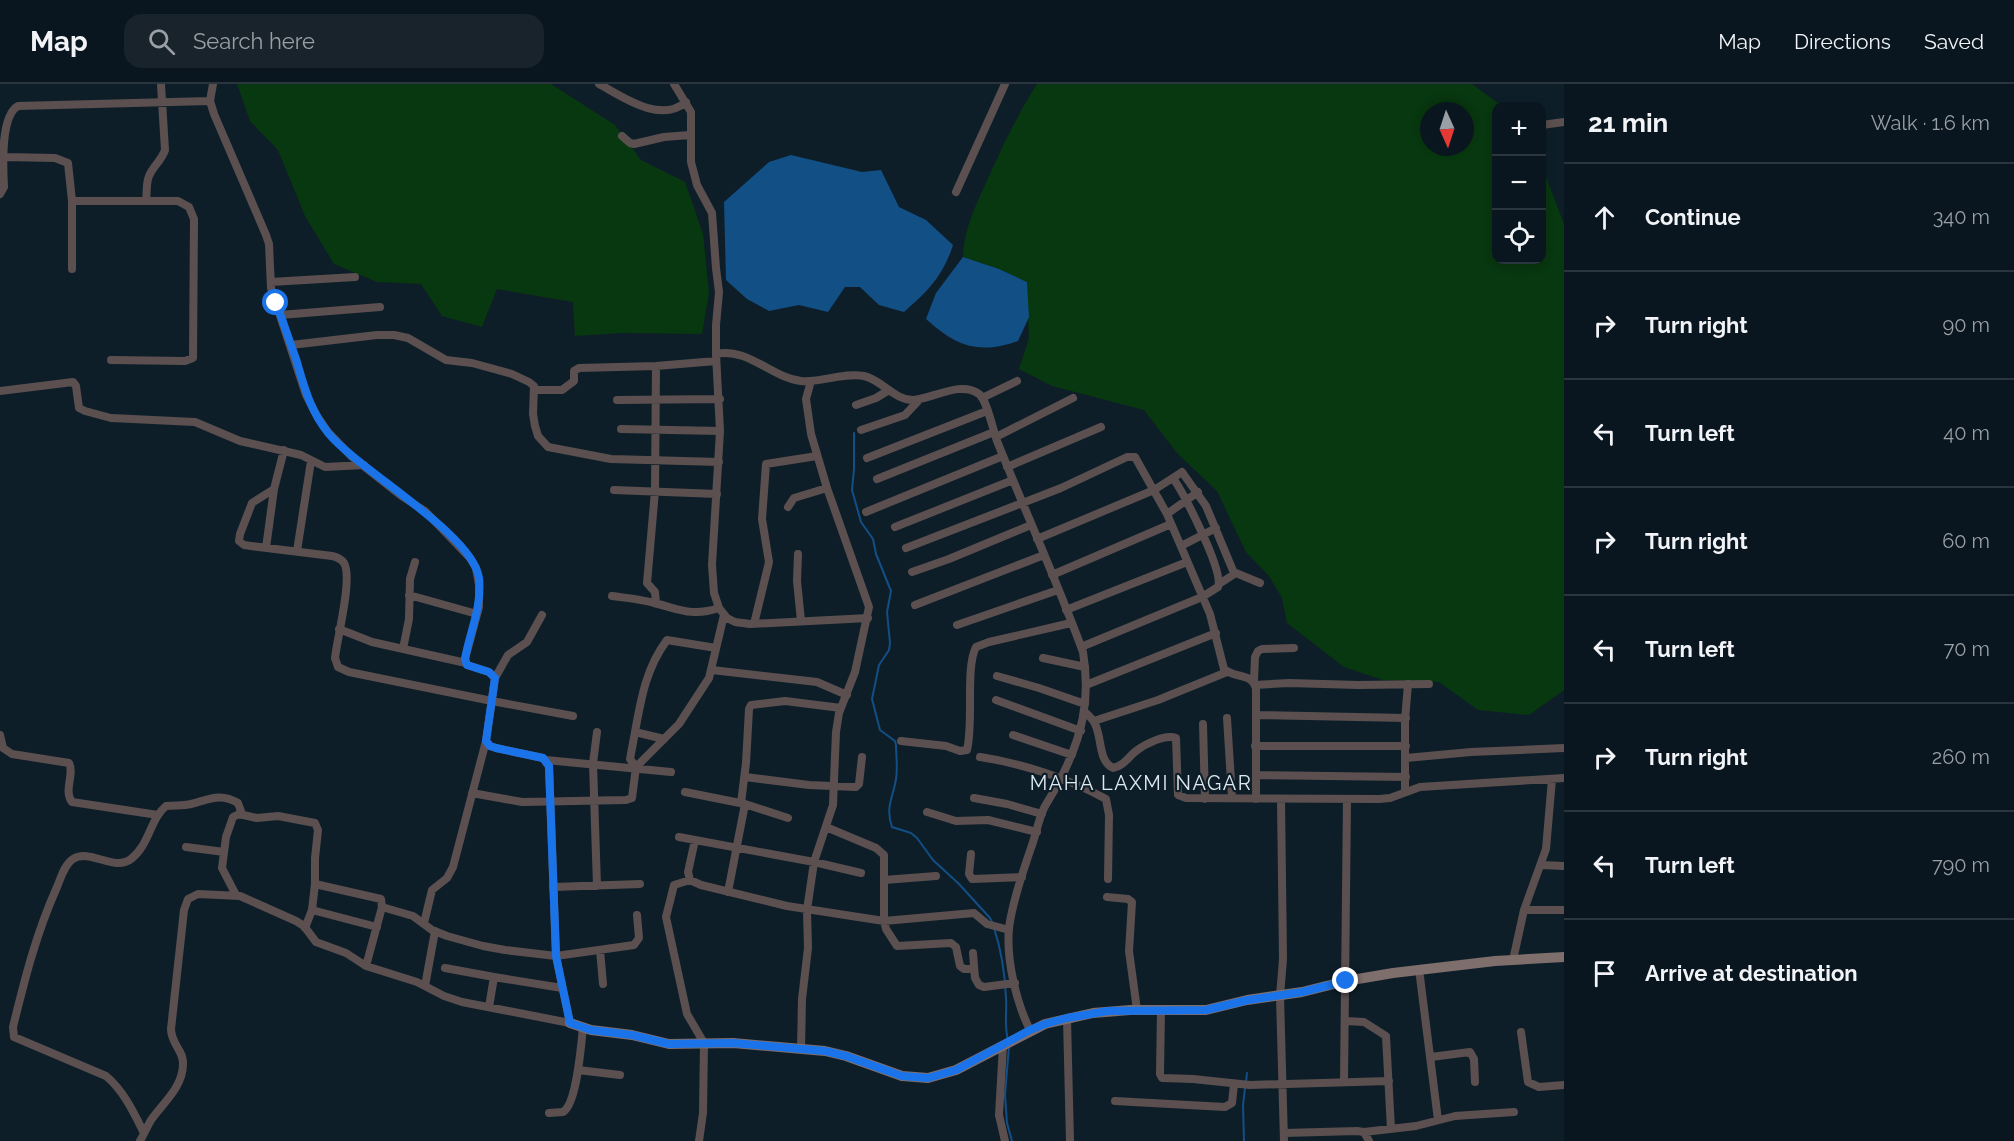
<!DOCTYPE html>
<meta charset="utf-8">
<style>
body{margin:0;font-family:Raleway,sans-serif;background:#18232c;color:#f1f3f6}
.controls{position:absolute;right:18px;top:18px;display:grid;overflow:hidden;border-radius:12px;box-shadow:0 3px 9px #0003}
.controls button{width:54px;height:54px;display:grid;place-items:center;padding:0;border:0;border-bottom:2px solid #2a353d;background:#0a161f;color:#f1f3f6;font:30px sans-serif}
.compass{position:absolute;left:1420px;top:18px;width:54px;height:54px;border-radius:50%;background:#0a161f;box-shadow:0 3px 9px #0003;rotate:177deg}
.stop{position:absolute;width:18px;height:18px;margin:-14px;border:4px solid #1a73e8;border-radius:50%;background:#fff}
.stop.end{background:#1a73e8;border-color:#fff;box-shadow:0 2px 6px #0008}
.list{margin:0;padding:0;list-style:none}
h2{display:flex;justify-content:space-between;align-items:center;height:78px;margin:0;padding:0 24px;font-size:26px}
h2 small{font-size:20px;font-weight:400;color:#999fa4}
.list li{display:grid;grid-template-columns:39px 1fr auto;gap:18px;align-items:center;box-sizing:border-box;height:108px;padding:0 24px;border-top:2px solid #2a353d}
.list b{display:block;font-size:22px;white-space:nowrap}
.list em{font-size:20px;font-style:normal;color:#999fa4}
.icon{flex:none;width:33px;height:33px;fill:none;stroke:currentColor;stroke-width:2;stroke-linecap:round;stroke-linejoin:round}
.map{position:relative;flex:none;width:1564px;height:1057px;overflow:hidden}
header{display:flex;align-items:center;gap:36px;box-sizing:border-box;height:84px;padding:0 30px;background:#0a161f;border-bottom:2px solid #2a353d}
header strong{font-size:28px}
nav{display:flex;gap:33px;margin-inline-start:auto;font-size:21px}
.search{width:420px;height:54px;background:#18232c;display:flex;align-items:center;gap:15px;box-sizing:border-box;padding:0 21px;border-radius:18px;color:#999fa4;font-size:22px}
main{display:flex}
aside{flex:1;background:#0a161f}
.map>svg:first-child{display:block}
</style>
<header>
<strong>Map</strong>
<div class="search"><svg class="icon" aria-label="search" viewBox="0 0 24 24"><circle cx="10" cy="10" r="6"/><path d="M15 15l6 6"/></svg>Search here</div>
<nav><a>Map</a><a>Directions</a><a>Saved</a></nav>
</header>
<main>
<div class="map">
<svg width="1564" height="1057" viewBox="0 0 1564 1057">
<rect width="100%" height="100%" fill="#0e1e29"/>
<path fill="#08380f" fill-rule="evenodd" d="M237,0H551L615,41L641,76L685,98L703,150L709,209L702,250L622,249L575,252L573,218L497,205L482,243L442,232L421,200L377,198L334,180L305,132L278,66L250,37Z
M1037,0H1472L1502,22H1496V176H1542V82L1564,140V606L1529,631L1478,626L1439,598L1383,596L1344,583L1287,539L1282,514L1269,492L1246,468L1217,407L1177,369L1144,326L1052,302L1019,285L1029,254L1027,198L999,185L963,173C964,143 978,117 990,90C1005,57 1018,30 1037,0ZM1429,27H1465V63H1429Z"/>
<path fill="#124f85" d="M791,71L862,88L881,86L899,123L926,136L953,161C943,192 928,207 904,228L879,221L860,203H845L828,228L799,221L769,227L747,215L726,196L724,118L769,78Z
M963,173L999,185L1027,198L1029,233L1018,257C978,271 956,262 926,235L936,209Z"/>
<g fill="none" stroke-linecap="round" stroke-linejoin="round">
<path stroke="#124f85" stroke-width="2" d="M854,349V385L852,406L861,438L873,455L876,470L891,507L887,528L890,559L889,566L879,581L872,615L880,646L895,657L896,661C896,672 898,684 896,695C893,714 885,723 892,743L911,749L917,754L933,776L959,800L990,834L992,838
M994,844C1001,865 1005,891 1006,914C1007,928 1004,942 1008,956
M1009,962L1005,1011L1007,1039L1012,1057
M1246,998L1247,989
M1244,1057L1243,1021L1245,1004"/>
<path stroke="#5b504f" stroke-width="8" d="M599,0C623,13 660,40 686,18
M674,0L691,28V78L697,101L712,129L716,184L719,208L716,241V270L720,347L712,481L714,509L719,524L727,534L735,538L750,540L868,534
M1542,41L1564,38
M622,52L630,59L634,60L664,53L690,51
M3,73L55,74L68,79L72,117V185
M956,108L1005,0
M0,110L4,103C3,84 0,32 18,22L210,17
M72,117H178L189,123L194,135L193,274L185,277L111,276
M146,117C147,109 146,99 149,92C153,82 162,76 165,66L161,0
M271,198L355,193
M280,231L380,223
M291,261L377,251H394L408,254L446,276L472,279L512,290L529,298L534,302L533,330L535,342L538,352L548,363L611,375L719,378
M716,270C748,263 770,293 801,297C822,299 843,288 864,292C882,296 894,316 913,316C932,315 961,296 979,310C987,316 993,346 997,357C1025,427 1057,497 1083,568C1091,616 1082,653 1060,696C1055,706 1049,715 1044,724C1038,737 1036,751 1031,764C1023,787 1012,819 1009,844C1006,875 1016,918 1030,946
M534,306H562L574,297V287L579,284L656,282L716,277
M0,307L73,298L76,302L79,324L85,327L111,334L195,338L240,357L301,371L325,383L364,381
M982,314L1017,297
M617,316L720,315
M856,321L876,314L889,306
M621,345L720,347
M861,346L905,331L920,315
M996,353L1073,314
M284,366L274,405L252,419L240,450L239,457L244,461L251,462L332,472C337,473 341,475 344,479C353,494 337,554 335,574L338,583L349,588L492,617L573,632
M867,374L987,327
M1007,383L1101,343
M877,395L994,348
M614,406L717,410
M788,423L794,414L827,404
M866,428L1003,372
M1167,430L1198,408
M895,443L1013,396
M1037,455L1154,406L1182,388L1206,422L1234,489
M1181,462L1216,444
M266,464L274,405
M906,464L1061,404L1127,373H1135L1167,430L1210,530L1224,585C1235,595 1252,588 1256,605V715
M297,467L311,377
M798,470L797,497L801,537
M912,488L949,475L1031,441
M1052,491L1171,440
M1219,500L1236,489L1260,499
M409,511L477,530
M612,512C626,514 640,515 654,519C679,525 692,533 719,524
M656,519L655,508L647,499L655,407L656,282
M915,521L1044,471
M1066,526L1187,478
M754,540L769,478L762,435L766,380L817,372
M957,541L1058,506
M339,545L372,558L466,579
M1081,563L1202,513L1218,503C1224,487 1184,410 1173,394
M403,565L409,535L410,495L415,478
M1043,574L1085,583
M712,586L817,598L847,611
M997,592L1039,604L1085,620
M495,594L508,571L527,558L542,531
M1254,597L1255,573L1258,567L1262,565L1294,564
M1086,601L1216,549
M1255,601L1289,599L1358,601L1429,600
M996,616L1081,647
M1085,628C1089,632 1093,635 1095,640C1102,653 1098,677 1113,684C1124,682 1128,673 1136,667C1145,660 1165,650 1176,654L1178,711L1186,714L1379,715L1390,714L1420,703L1564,694
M1256,631L1406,634
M1227,634L1232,713
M1094,637L1158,616L1227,588
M1203,640L1205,715
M597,648L593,679L597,802
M635,648C641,615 646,584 667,556L716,564
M0,651L3,664L12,670L69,679C75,691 63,706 72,718L158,731
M1013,651L1072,671
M901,657L946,662L960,667L967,666C974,638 965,584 976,563L989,558L1071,539
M1255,662H1406
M980,673C1021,679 1070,695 1106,715L1109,731L1108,795
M1406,674L1471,668L1564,664
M546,676L671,688
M636,683L630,675L635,648L664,655
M1256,691L1406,693
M745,693L809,701L856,703L859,700L862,673
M1405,707V636L1408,600
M685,708L745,720L788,734
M472,709L522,718L626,716L632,714L636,683L679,640L709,594L724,531
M974,714L1007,720L1042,730
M1281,715L1283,875L1280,912L1284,1057
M741,719L746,679L749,625L751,621L785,617L841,624
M927,728L956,737L988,736L1037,748
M826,743L876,764L884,771V837L886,845L897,862L951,859L956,863L960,882L964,885H974
M679,753L814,778L833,721L836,648L839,629L855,588L869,523L827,404L811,350L806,315L811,297
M695,756L688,788L690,796L701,801L787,822L884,837L974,829L987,840L1009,846
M186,763L224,768
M971,770L969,790L972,795L1022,793
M1542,781L1564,782
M690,796L674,801L666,833L687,930L704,959L703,1029L699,1057
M884,796L936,792
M315,800L381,815L382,823L366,882
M553,803L640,800
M728,808L745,720
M236,811L222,784L226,753L233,733L239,730L257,734L278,732L315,739L318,746L315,774V800L312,826L305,844
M1107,813L1128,815L1132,818L1129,867L1137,926
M382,823L413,832L432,846L447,852L483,862L505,866L556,872L634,861L639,854L637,831
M312,826L377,843
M1524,826H1564
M424,839L432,806L447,794L453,783L486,657
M600,866L603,900
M973,869L975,894L979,901L984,903L1015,899
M1513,876L1524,826L1546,765L1552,695
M445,884L494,893L489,923
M1419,885L1438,1036
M494,893L562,904
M425,902L435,847
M1161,926L1160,990L1162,994L1193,995L1250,1001L1389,997
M1067,935L1070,1057
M1345,937L1364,938L1386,952L1391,1045
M1521,948L1528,998L1539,1003L1564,1001
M1003,962L999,1031L1005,1057
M801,965L802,915L808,864L807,826L814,778L861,789
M1431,973L1470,968L1474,975L1475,998
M578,986L620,991
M1344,997L1347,715
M1115,1017L1225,1023L1232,1019L1234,1000
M549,1029L563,1028C577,1020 581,961 583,944
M1364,1048L1416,1042L1455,1032L1514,1028
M144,1049C134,1029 124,1007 106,992L14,953L13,943C25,894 36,850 57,803C61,794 64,781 73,775C90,764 114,788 131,775C150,760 150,735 166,722C174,721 183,722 191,720C208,716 220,708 238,719L242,730
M1284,1049L1357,1047L1364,1048L1369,1057
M140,1057C144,1050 147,1043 151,1036C163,1019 183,1003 183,980C184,967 171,960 171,945L184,826L188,815L198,810L240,812L296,837L304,842L316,858L346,869L366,882L417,898L444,912L462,918L570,939L556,872L549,682L543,674L496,664L490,662L486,657L495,594L489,588L467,581L465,575L479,523V501L476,484L470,474L425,427L403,413L351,372L328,348L317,332L306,311L271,204L269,160L266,151L214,30L210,17L213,0"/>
<path stroke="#7e6e6c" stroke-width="10" d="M570,939L591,946L632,951L669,960L733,959L825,967L846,972L902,992L928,994L956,986L1045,940L1093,929L1130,926H1206L1247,916L1302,908L1346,897L1393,889L1495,877L1564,873"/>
</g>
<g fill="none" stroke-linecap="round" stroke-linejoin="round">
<path stroke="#1a73e8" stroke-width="8" d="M276,219C283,237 289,256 296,275C304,302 310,327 329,350C360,387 473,450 479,494C482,524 470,547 465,575L467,581L489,588L495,594L486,657L490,662L496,664L543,674L549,682L556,872L570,939L591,946L632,951L669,960L733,959L825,967L846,972L902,992L928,994L956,986L1030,946L1045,940L1067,934L1108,927L1206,926L1248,916L1302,908L1346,897"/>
</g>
<g text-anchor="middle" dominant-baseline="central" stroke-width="4.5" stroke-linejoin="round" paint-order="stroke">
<g font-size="20" letter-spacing="1.5" fill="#dee8f0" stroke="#0e1e29">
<text x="1141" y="699">MAHA LAXMI NAGAR</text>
</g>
</g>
</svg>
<div class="controls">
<button>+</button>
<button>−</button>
<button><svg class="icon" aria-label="locate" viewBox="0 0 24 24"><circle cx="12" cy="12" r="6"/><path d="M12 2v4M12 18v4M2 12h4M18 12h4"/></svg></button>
</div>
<svg class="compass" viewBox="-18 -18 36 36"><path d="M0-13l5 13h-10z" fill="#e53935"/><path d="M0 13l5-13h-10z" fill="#999fa4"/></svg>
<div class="stop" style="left:276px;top:219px"></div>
<div class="stop end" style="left:1346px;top:897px"></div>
</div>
<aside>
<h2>21 min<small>Walk · 1.6 km</small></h2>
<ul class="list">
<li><svg class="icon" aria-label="ahead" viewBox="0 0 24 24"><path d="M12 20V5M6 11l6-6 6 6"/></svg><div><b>Continue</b></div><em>340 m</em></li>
<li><svg class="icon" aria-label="right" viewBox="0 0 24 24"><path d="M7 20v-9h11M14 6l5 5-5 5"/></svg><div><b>Turn right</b></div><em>90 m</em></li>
<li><svg class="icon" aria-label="left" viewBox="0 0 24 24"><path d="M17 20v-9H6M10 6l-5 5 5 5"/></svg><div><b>Turn left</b></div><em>40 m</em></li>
<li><svg class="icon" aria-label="right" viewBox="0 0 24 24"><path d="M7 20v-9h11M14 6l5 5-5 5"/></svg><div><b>Turn right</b></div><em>60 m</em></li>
<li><svg class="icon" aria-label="left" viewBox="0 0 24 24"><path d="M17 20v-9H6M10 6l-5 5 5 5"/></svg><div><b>Turn left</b></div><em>70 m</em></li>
<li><svg class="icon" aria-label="right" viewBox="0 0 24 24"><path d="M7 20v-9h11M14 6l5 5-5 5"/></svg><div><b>Turn right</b></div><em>260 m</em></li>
<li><svg class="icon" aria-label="left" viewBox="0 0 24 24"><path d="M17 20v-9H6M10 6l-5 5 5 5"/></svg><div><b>Turn left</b></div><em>790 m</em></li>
<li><svg class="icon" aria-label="arrive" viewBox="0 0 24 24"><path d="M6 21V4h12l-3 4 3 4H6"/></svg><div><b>Arrive at destination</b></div></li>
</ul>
</aside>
</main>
